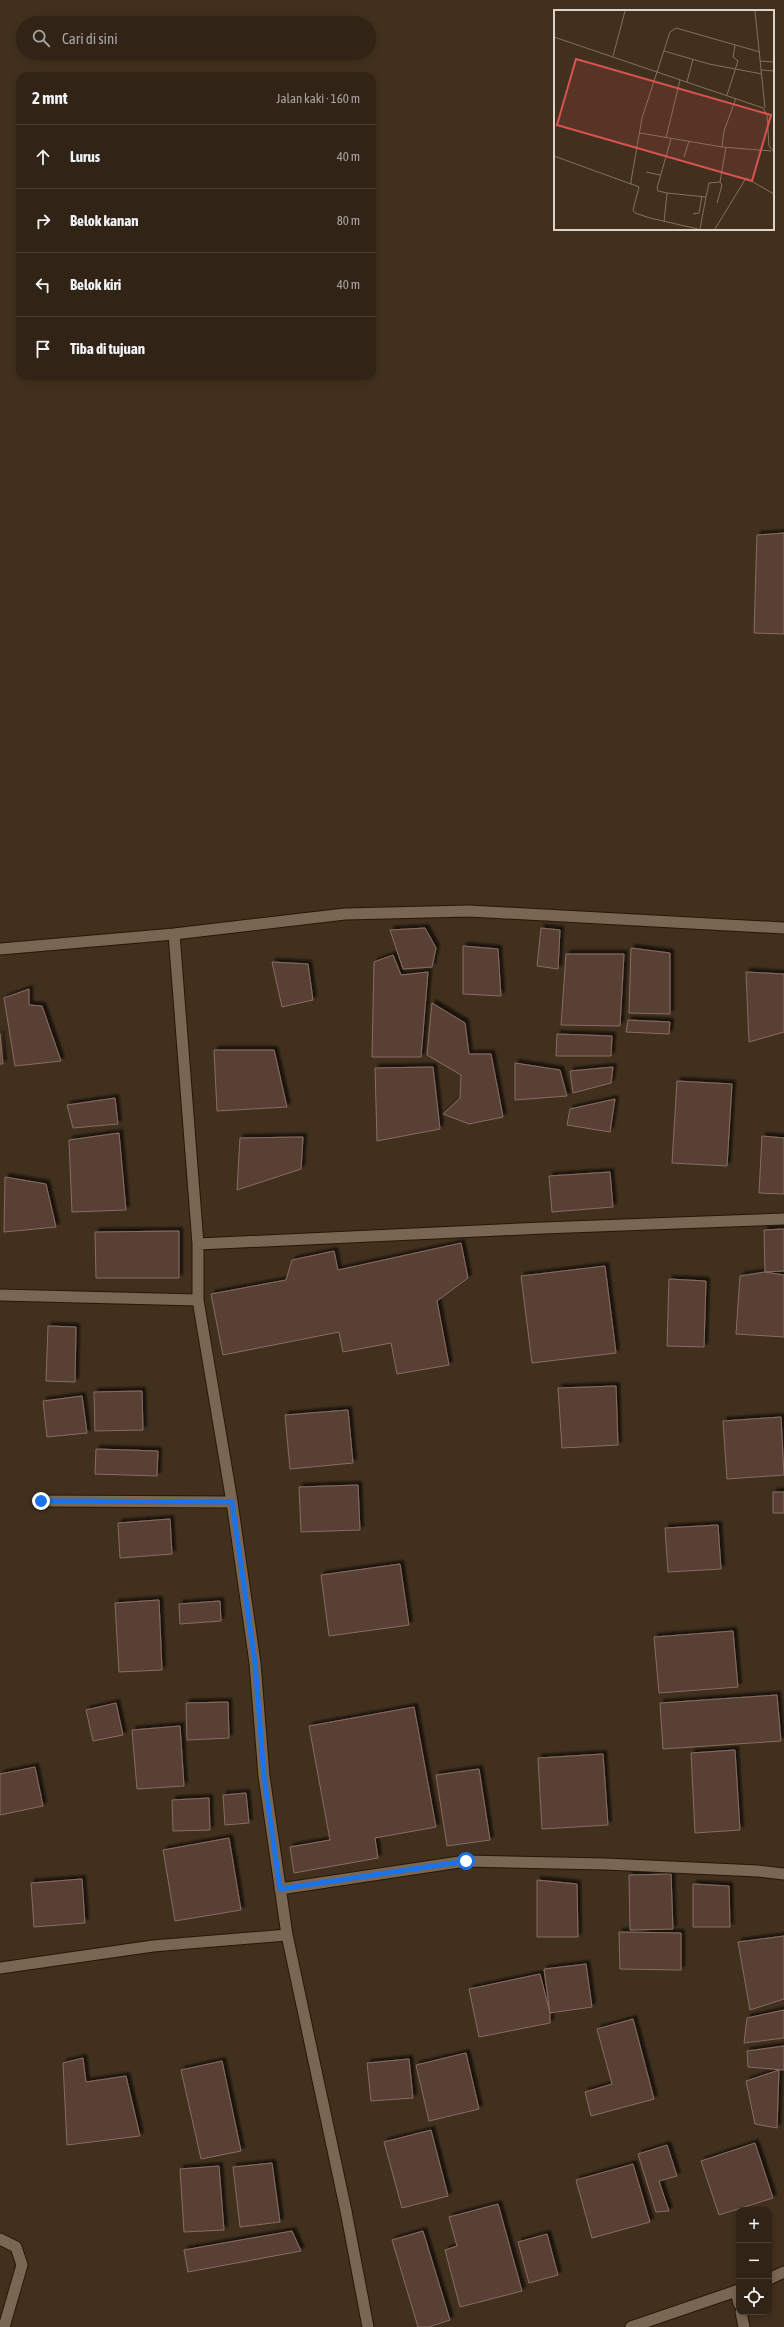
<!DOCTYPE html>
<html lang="id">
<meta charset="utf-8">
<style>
body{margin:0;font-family:"Asap Condensed",sans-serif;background:#392c1f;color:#f1f3f6}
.controls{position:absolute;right:12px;bottom:12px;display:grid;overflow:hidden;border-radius:8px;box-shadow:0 2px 6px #0003}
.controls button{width:36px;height:36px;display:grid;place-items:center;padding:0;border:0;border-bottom:1px solid #4c4135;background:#312416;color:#f1f3f6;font:20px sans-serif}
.stop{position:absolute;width:12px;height:12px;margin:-9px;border:3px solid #1a73e8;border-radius:50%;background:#fff}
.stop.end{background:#1a73e8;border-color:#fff;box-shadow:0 1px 4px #0008}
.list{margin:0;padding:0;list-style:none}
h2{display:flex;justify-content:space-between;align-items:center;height:52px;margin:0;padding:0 16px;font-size:17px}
h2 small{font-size:13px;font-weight:400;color:#a8a4a1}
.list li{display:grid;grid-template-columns:26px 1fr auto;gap:12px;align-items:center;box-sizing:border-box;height:64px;padding:0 16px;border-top:1px solid #4c4135}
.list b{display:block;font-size:15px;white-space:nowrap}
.list em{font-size:13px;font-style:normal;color:#a8a4a1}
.icon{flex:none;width:22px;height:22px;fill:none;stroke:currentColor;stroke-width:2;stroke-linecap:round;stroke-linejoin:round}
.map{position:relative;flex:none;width:784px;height:2327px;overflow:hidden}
.search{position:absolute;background:#312416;box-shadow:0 2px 6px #0003;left:16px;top:16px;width:360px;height:44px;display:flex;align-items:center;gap:10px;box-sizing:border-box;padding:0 14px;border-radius:22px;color:#a8a4a1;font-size:15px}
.panel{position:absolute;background:#312416;box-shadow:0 2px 6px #0003;left:16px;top:72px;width:360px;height:308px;border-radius:12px}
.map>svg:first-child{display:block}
</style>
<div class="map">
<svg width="784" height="2327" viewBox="0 0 784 2327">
<defs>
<filter id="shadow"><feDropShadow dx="3.5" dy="-3.5" stdDeviation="1" flood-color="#0009"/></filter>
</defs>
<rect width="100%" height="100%" fill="#41301e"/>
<path fill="#583f36" stroke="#886c62" filter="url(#shadow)" d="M784,533V634L754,633L757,535Z
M425,928L436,948L432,967L403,969L390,930Z
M541,928L560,930L558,969L537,966Z
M463,946L498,949L501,996L463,994Z
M631,948L670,953V1014L629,1013Z
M566,954H624L620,1026L561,1025Z
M393,955L401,975L428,972L421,1057H372L374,962Z
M272,962L308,964L313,1000L282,1007Z
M746,972L784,974V1032L749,1042Z
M29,989V1005L42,1006L61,1061L15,1066L4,998Z
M432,1003L465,1023L469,1054H491L503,1117L469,1124L443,1114L460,1098L461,1075L427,1055Z
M628,1020L670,1022L669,1034L626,1032Z
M0,1034L3,1064H0Z
M557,1034L612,1036L611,1056H556Z
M214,1050H274L287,1107L217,1111Z
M515,1063L560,1070L567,1096L515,1100Z
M433,1067L440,1129L377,1141L375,1068Z
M613,1067L611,1083L573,1093L570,1071Z
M677,1081L732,1084L727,1166L672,1163Z
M115,1098L118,1124L73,1128L67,1105Z
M615,1099L610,1132L567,1125L570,1109Z
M119,1133L126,1210L72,1212L69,1140Z
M762,1136L784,1138V1194L759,1193Z
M303,1137L301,1169L237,1190L240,1138Z
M610,1172L613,1207L552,1212L549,1176Z
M5,1177L46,1184L56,1227L4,1232Z
M784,1229V1271L765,1272L764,1230Z
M179,1231V1278H96L95,1232Z
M461,1243L468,1278L437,1301L449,1365L397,1374L391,1343L343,1352L339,1332L223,1355L211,1294L286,1280L292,1260L334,1251L338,1270Z
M605,1266L616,1353L532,1363L521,1276Z
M765,1272L784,1275V1337L736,1334L740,1276Z
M669,1279L706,1281L704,1347L667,1346Z
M48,1326L76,1327L75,1382L46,1381Z
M616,1386L618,1445L562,1448L558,1388Z
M142,1391L143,1430L95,1431L94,1392Z
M82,1396L87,1433L47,1437L43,1401Z
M348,1410L353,1463L290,1469L285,1415Z
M781,1417L784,1475L727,1479L723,1421Z
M96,1449L158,1451L157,1476L95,1474Z
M358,1485L360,1530L301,1532L299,1487Z
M773,1492H784V1513H773Z
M170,1519L172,1554L120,1558L118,1523Z
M718,1525L721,1569L668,1572L665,1528Z
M400,1564L409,1625L329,1636L321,1575Z
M159,1600L162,1670L119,1672L115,1603Z
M220,1601L221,1621L180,1624L179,1604Z
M733,1631L738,1687L659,1693L654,1637Z
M777,1695L781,1741L663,1749L660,1703Z
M228,1702L229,1738L187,1740L186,1703Z
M116,1703L123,1735L93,1741L86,1710Z
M414,1707L436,1827L375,1838L378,1858L294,1873L290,1847L330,1840L309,1726Z
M180,1726L184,1786L137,1789L132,1730Z
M735,1750L740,1830L695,1833L691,1753Z
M603,1754L608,1825L542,1829L538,1758Z
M35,1767L43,1806L0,1815V1774Z
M479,1769L490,1840L447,1846L436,1775Z
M246,1793L249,1823L225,1825L223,1795Z
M209,1798L210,1830L173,1831L172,1800Z
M229,1838L241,1910L175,1921L163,1850Z
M671,1874L673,1929L630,1930L629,1875Z
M82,1879L85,1923L34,1927L31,1883Z
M537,1880L577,1884L578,1937H537Z
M693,1884L729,1886L730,1927H693Z
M619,1932L681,1933V1970L620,1969Z
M784,1936V1999L750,2010L738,1942Z
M586,1964L592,2007L550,2013L544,1969Z
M540,1974L550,2013V2023L479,2037L469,1989Z
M784,2010V2038L744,2043L747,2018Z
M633,2019L654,2099L591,2116L585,2092L612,2084L597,2029Z
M784,2046V2070L748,2067L747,2051Z
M466,2053L479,2109L429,2121L416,2065Z
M83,2058L86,2082L126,2076L140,2136L67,2145L63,2063Z
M409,2059L413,2098L371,2101L367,2063Z
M222,2061L241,2151L201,2159L181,2070Z
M779,2070L777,2128L755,2124L746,2081Z
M431,2130L448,2196L402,2208L384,2142Z
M755,2143L773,2198L719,2215L701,2161Z
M667,2145L677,2176L659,2181L669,2211L656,2212L638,2154Z
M272,2163L280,2222L240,2227L233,2167Z
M633,2164L650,2222L592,2238L576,2180Z
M219,2166L224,2230L184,2232L180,2169Z
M498,2204L522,2291L460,2307L445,2250L457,2246L449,2217Z
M292,2231L301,2251L188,2272L184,2250Z
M423,2231L450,2320L429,2327H418L392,2240Z
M547,2234L558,2275L529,2283L518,2242Z"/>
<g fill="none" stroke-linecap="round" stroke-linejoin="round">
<defs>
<path id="minor" d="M174,934L198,1244V1300L232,1502L255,1663L264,1776L287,1935L346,2211L368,2327
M0,949L174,934L345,914L469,911L784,928
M198,1244L543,1228L784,1219
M0,1295L198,1300
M41,1501L232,1502
M280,1889L466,1861L605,1864L758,1871L784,1874
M0,1968L153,1946L287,1935
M0,2239L16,2247L22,2265L4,2327
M736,2291L739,2304
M741,2312L744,2327"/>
<path id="tertiary" d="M769,2279L784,2272
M631,2327L739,2290"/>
</defs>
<use href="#minor" stroke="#271706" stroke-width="13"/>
<use href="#tertiary" stroke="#271706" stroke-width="13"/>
<use href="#minor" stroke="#796653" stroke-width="11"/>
<use href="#tertiary" stroke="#796653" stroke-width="11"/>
</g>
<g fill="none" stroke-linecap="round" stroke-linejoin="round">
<path stroke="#1a73e8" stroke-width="5" d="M41,1501L232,1502L255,1663L264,1776L280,1889L466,1861"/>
</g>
<g transform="translate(554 10)">
<rect width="220" height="220" fill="#41301e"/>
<path fill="none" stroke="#807162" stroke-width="1" d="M201,1L211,98M0,27L209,98L213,105L215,136L220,142M110,41L155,54L208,64M59,46L71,1M206,51L219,52M207,60L220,61M133,72L139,49M173,85L184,51L179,47L181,35M86,123L168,137L217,141M112,128L126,70M117,129L103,178L104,181L113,183L152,187L155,173L166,172L172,137M168,137L170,121L182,88M0,146L77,174M130,147L135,131M92,162L106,165M163,193L168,175L166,172M139,204L145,203L148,186M110,212L113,183M144,219L96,208L81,203L79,200L85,177L77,174V171L88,108L116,22L122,18L206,42M146,219L152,187M161,219L192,168L220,184"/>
<path fill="#d85350" fill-opacity="0.15" stroke="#d85350" stroke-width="2" d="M22,49L217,105L198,171L3,115Z"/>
<rect width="220" height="220" fill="none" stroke="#ded3c8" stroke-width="2"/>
</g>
</svg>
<div class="controls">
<button>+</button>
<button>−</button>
<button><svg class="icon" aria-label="locate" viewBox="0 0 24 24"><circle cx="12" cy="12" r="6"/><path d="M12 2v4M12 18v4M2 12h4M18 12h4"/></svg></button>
</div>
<div class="stop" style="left:466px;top:1861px"></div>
<div class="stop end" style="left:41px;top:1501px"></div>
<div class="search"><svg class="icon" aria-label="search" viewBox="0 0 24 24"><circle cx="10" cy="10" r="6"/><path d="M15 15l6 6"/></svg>Cari di sini</div>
<section class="panel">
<h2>2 mnt<small>Jalan kaki · 160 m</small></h2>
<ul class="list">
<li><svg class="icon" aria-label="ahead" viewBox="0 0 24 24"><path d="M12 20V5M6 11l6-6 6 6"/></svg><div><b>Lurus</b></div><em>40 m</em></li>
<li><svg class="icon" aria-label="right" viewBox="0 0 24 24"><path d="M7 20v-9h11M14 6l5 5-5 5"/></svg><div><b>Belok kanan</b></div><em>80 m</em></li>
<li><svg class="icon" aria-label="left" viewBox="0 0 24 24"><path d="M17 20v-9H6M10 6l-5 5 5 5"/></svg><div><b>Belok kiri</b></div><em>40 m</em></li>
<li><svg class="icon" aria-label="arrive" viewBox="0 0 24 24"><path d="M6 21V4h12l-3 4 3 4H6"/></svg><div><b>Tiba di tujuan</b></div></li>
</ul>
</section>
</div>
